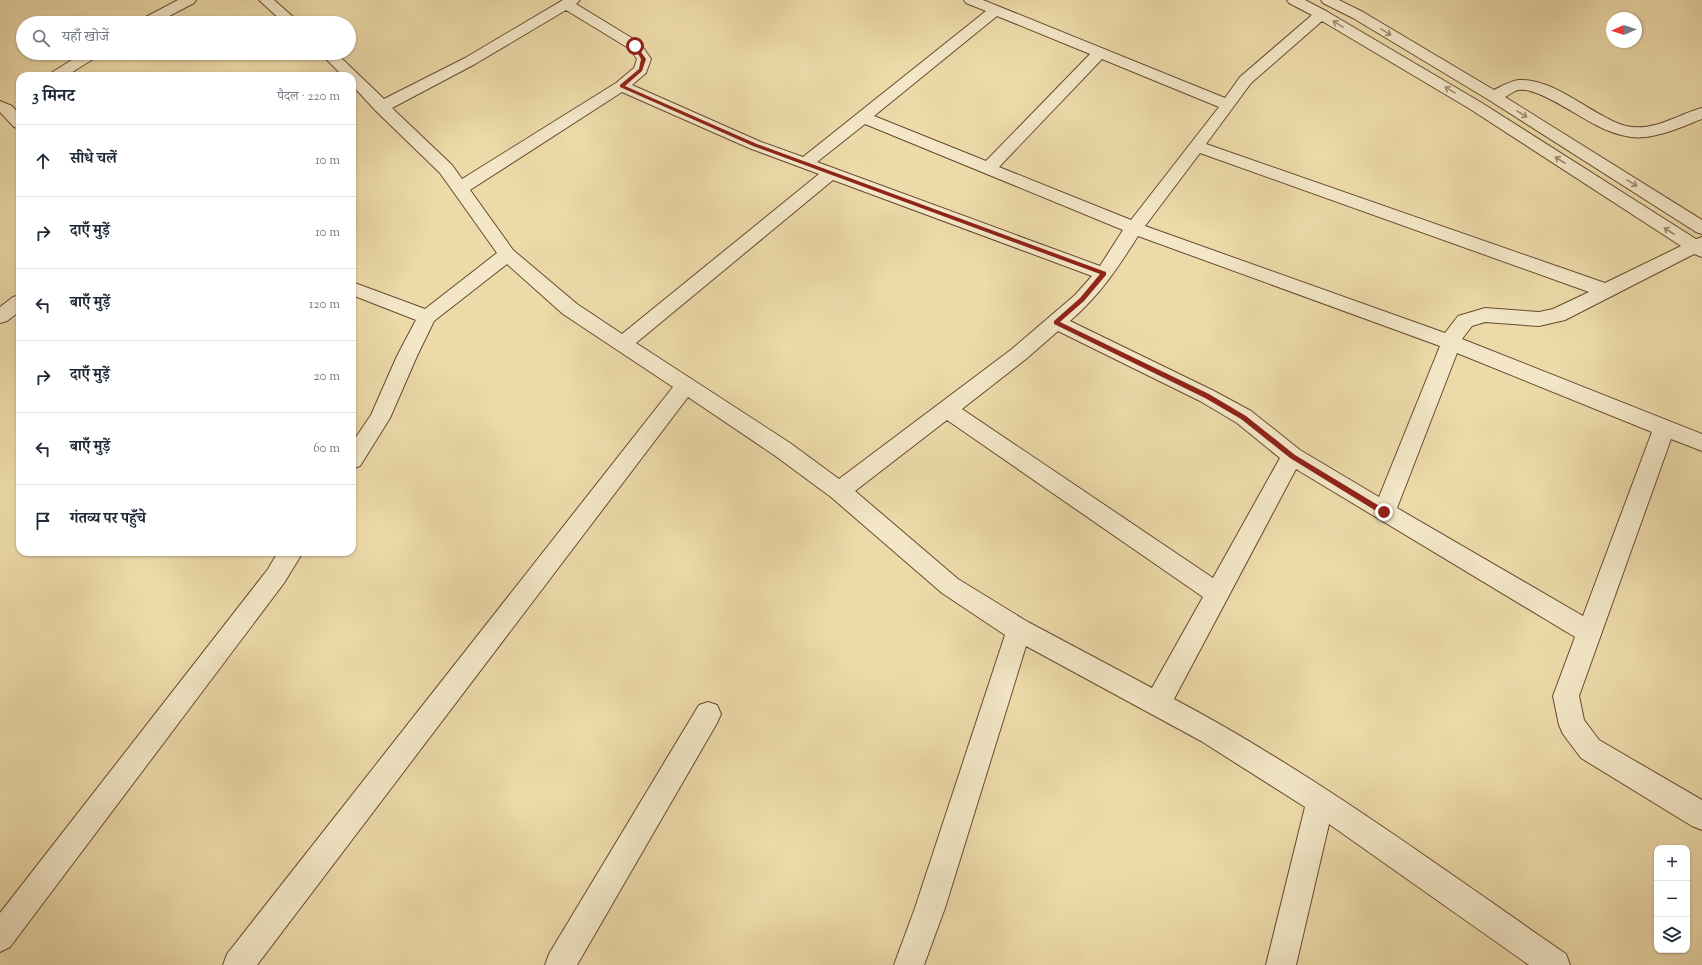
<!DOCTYPE html>
<html lang="hi">
<meta charset="utf-8">
<style>
body{margin:0;font-family:"Sorts Mill Goudy","Noto Serif Devanagari",serif;background:#f6f6f7;color:#1f2937}
.controls{position:absolute;right:12px;bottom:12px;display:grid;overflow:hidden;border-radius:8px;box-shadow:0 1px 3px #0004}
.controls button{width:36px;height:36px;display:grid;place-items:center;padding:0;border:0;border-bottom:1px solid #e0e1e3;background:#fff;color:#1f2937;font:20px sans-serif}
.compass{position:absolute;left:1606px;top:12px;width:36px;height:36px;border-radius:50%;background:#fff;box-shadow:0 1px 3px #0004;rotate:267deg}
.stop{position:absolute;width:12px;height:12px;margin:-9px;border:3px solid #8f2418;border-radius:50%;background:#fff}
.stop.end{background:#8f2418;border-color:#fff;box-shadow:0 1px 4px #0008}
.list{margin:0;padding:0;list-style:none}
h2{display:flex;justify-content:space-between;align-items:center;height:52px;margin:0;padding:0 16px;font-size:17px}
h2 small{font-size:13px;font-weight:400;color:#747a83}
.list li{display:grid;grid-template-columns:26px 1fr auto;gap:12px;align-items:center;box-sizing:border-box;height:72px;padding:0 16px;border-top:1px solid #e0e1e3}
.list b{display:block;font-size:15px;white-space:nowrap}
.list em{font-size:13px;font-style:normal;color:#747a83}
.icon{flex:none;width:22px;height:22px;fill:none;stroke:currentColor;stroke-width:2;stroke-linecap:round;stroke-linejoin:round}
.map{position:relative;flex:none;width:1702px;height:965px;overflow:hidden}
.search{position:absolute;background:#fff;box-shadow:0 1px 3px #0004;left:16px;top:16px;width:340px;height:44px;display:flex;align-items:center;gap:10px;box-sizing:border-box;padding:0 14px;border-radius:22px;color:#747a83;font-size:15px}
.panel{position:absolute;background:#fff;box-shadow:0 1px 3px #0004;left:16px;top:72px;width:340px;height:484px;border-radius:12px}
.map>svg:first-child{display:block}
</style>
<div class="map">
<svg width="1702" height="965" viewBox="0 0 1702 965">
<rect width="100%" height="100%" fill="#eddaa9"/>
<filter id="stains"><feTurbulence type="fractalNoise" baseFrequency=".005" numOctaves="4"/><feColorMatrix values="0 0 0 0 .2 0 0 0 0 .09 0 0 0 0 .02 0 0 0 .5 -.17"/></filter>
<radialGradient id="worn" r=".72"><stop offset=".6" stop-color="#630" stop-opacity="0"/><stop offset="1" stop-color="#630" stop-opacity=".3"/></radialGradient>
<g fill="none" stroke-linecap="round" stroke-linejoin="round">
<defs>
<path id="minor" d="M178,0H196L194,3L156,23H138L140,20Z
M259,0H274L300,23H284Z
M563,0H580L576,4L640,43L651,59L646,73L632,85L761,142L803,157L986,11L966,3L964,0H983L1225,98L1240,77L1312,15L1289,3L1287,0H1305L1326,11L1482,103L1696,239L1702,237V257L1694,254L1565,320L1539,326L1485,322L1472,326L1462,339L1702,434V451L1671,439L1579,696L1584,720L1599,740L1702,800V830L1692,826L1581,758L1563,734L1559,725L1553,696L1575,637L1296,469L1174,699C1312,772 1438,866 1566,954L1570,965H1529L1329,824L1296,965H1266L1305,807L1201,741L1026,646L945,908L924,965H894L915,908L1005,635L942,593L831,497L774,455L688,397L257,965H223L227,954L673,387L563,314L507,264L434,321L417,356L390,418L360,466L352,469V443L371,415L397,356L416,320L352,295V282L425,309L497,253L440,173L375,110L352,85V76H343L320,53H336L384,99L465,58ZM566,10L630,49L637,59L634,68L616,83L462,179L452,165L392,108L475,64ZM997,16L1090,54L986,161L874,116ZM1322,21L1470,109L1681,246L1605,283L1206,144L1251,83ZM1102,59L1219,107L1131,220L999,167ZM622,92L749,148L819,174L622,334L577,304L513,250L470,190ZM865,124L1123,230L1100,266L817,162ZM1200,153L1589,292L1553,309L1539,312L1485,308L1458,316L1445,333L1145,226ZM833,180L1092,276L1075,295L1012,349L839,479L790,443L636,343ZM1138,236L1440,346L1379,497L1300,450L1251,411L1214,391L1070,321C1100,295 1117,269 1138,236ZM1058,331L1200,401L1237,423L1280,458L1213,578L962,409L1026,359ZM1457,353L1652,432L1583,616L1397,508ZM947,420L1203,597L1152,688L1028,622L958,579L855,491Z
M1321,0H1339L1363,12L1494,90C1502,86 1510,81 1519,80C1549,79 1578,103 1603,116C1612,121 1622,126 1632,127C1657,130 1679,114 1702,108V119C1681,127 1654,140 1631,137C1619,135 1607,131 1596,125C1579,117 1536,86 1518,90C1514,91 1509,95 1505,97L1702,220V234L1696,232L1489,100L1353,18L1323,3Z
M83,53H100L98,56L66,76H48L51,73Z
M0,101L12,106L20,115V129L14,127L0,112Z
M20,295V311L7,321L0,323V307L13,297Z
M278,552H303L284,583L10,947L0,952V913L268,569Z
M708,702L717,705L721,714L717,723L577,965H545L549,954L699,705Z"/>
</defs>
<use href="#minor" stroke="#674a30" stroke-width="2"/>
<use href="#minor" fill="#f3e7c7" fill-rule="evenodd"/>
</g>
<defs><path id="oneway-shaft" d="M-6 0H5M1.5-3L5.5 0L1.5 3" fill="none" stroke-width="1.6" stroke-linecap="round" stroke-linejoin="round"/></defs>
<g stroke="#a08b71">
<use href="#oneway-shaft" transform="translate(1338 24) rotate(-149)"/>
<use href="#oneway-shaft" transform="translate(1386 32) rotate(31)"/>
<use href="#oneway-shaft" transform="translate(1450 90) rotate(-149)"/>
<use href="#oneway-shaft" transform="translate(1522 114) rotate(32)"/>
<use href="#oneway-shaft" transform="translate(1560 160) rotate(-147)"/>
<use href="#oneway-shaft" transform="translate(1632 183) rotate(32)"/>
<use href="#oneway-shaft" transform="translate(1669 231) rotate(-147)"/>
</g>
<path fill="#8f2418" d="M633,45H636L646,59L642,71L625,86L757,144L1106,272V275L1084,301L1060,322L1209,394L1246,416L1295,455L1386,510V514H1381L1290,458L1241,419L1205,398L1054,324V321L1080,298L1100,274L753,146L620,87V85L639,69L641,59Z"/>
<rect width="100%" height="100%" filter="url(#stains)"/>
<rect width="100%" height="100%" fill="url(#worn)"/>
</svg>
<div class="controls">
<button>+</button>
<button>−</button>
<button><svg class="icon" aria-label="layers" viewBox="0 0 24 24"><path d="M12 4l9 5-9 5-9-5zM3 14l9 5 9-5"/></svg></button>
</div>
<svg class="compass" viewBox="-18 -18 36 36"><path d="M0-13l5 13h-10z" fill="#e53935"/><path d="M0 13l5-13h-10z" fill="#747a83"/></svg>
<div class="stop" style="left:635px;top:46px"></div>
<div class="stop end" style="left:1384px;top:512px"></div>
<div class="search"><svg class="icon" aria-label="search" viewBox="0 0 24 24"><circle cx="10" cy="10" r="6"/><path d="M15 15l6 6"/></svg>यहाँ खोजें</div>
<section class="panel">
<h2>3 मिनट<small>पैदल · 220 m</small></h2>
<ul class="list">
<li><svg class="icon" aria-label="ahead" viewBox="0 0 24 24"><path d="M12 20V5M6 11l6-6 6 6"/></svg><div><b>सीधे चलें</b></div><em>10 m</em></li>
<li><svg class="icon" aria-label="right" viewBox="0 0 24 24"><path d="M7 20v-9h11M14 6l5 5-5 5"/></svg><div><b>दाएँ मुड़ें</b></div><em>10 m</em></li>
<li><svg class="icon" aria-label="left" viewBox="0 0 24 24"><path d="M17 20v-9H6M10 6l-5 5 5 5"/></svg><div><b>बाएँ मुड़ें</b></div><em>120 m</em></li>
<li><svg class="icon" aria-label="right" viewBox="0 0 24 24"><path d="M7 20v-9h11M14 6l5 5-5 5"/></svg><div><b>दाएँ मुड़ें</b></div><em>20 m</em></li>
<li><svg class="icon" aria-label="left" viewBox="0 0 24 24"><path d="M17 20v-9H6M10 6l-5 5 5 5"/></svg><div><b>बाएँ मुड़ें</b></div><em>60 m</em></li>
<li><svg class="icon" aria-label="arrive" viewBox="0 0 24 24"><path d="M6 21V4h12l-3 4 3 4H6"/></svg><div><b>गंतव्य पर पहुँचे</b></div></li>
</ul>
</section>
</div>
